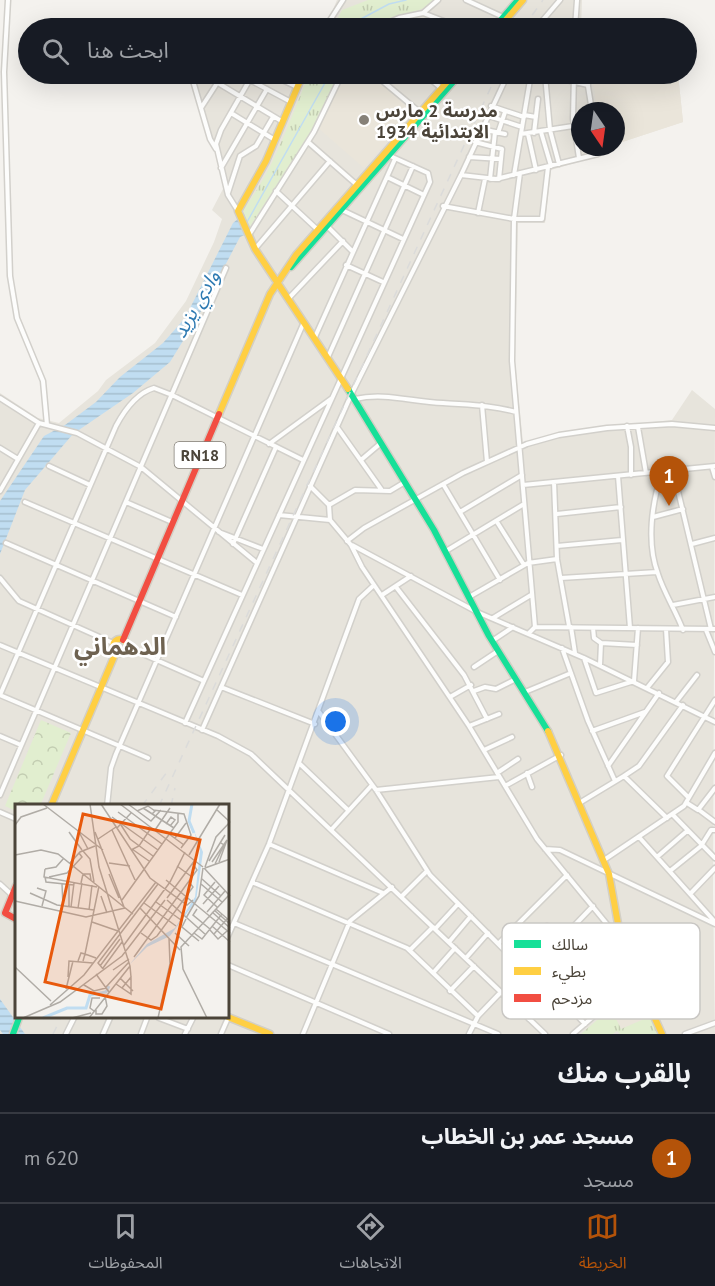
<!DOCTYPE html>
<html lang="ar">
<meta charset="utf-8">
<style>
body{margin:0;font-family:"PT Sans","Noto Sans Arabic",sans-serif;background:#20242c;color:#f1f3f6;direction:rtl}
.compass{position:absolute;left:571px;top:102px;width:54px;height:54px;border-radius:50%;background:#171b24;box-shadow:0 6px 24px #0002;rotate:167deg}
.you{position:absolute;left:336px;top:722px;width:21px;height:21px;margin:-15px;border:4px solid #fff;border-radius:50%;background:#1a73e8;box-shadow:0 0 0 9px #1a73e833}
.badge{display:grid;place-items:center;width:39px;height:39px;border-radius:50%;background:#b45309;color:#fff;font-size:20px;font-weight:700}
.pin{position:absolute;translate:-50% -50px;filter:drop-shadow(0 2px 3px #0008)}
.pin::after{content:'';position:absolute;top:32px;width:21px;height:18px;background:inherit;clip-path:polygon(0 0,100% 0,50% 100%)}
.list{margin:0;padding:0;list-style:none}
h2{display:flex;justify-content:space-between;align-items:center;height:78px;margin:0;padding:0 24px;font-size:26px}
h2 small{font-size:20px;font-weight:400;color:#9ea1a6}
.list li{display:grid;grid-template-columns:39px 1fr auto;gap:18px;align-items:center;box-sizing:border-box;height:90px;padding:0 24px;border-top:2px solid #363941}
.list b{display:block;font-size:22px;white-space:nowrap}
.list p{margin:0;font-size:20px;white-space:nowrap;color:#9ea1a6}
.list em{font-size:20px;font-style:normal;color:#9ea1a6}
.icon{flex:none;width:33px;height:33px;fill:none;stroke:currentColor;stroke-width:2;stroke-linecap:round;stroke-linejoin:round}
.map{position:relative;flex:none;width:715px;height:1034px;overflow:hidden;direction:ltr}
.search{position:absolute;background:#171b24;box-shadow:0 6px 24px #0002;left:18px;right:18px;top:18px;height:66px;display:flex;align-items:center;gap:15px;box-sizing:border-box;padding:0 21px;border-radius:33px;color:#9ea1a6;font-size:22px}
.sheet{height:168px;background:#171b24}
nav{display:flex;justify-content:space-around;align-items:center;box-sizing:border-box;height:84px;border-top:2px solid #363941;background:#171b24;font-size:16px;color:#9ea1a6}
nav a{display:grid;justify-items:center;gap:3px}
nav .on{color:#b45309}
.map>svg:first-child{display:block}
</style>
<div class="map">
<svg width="715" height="1034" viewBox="0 0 715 1034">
<defs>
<pattern id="grass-tufts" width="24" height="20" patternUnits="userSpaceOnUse" patternTransform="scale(1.5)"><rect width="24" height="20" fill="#e1eecf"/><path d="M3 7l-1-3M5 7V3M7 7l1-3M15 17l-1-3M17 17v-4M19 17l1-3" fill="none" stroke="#c3cdb2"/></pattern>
<pattern id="park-crowns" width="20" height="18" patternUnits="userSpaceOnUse" patternTransform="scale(1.5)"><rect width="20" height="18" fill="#e1eecf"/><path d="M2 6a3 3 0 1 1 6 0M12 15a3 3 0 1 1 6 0" fill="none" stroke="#c3cdb2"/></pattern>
<pattern id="water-rules" width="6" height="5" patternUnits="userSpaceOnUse" patternTransform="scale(1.5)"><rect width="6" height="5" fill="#c0ddf1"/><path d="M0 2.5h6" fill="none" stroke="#a6bfcf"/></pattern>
</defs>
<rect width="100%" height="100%" fill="#f4f2ee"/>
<path fill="#e7e4dc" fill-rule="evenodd" d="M337,0H582L581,28H325Z
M188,74H282L298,81L302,74H678L683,122L616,144V111H580V147H608L603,149L605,154L551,170L545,223H518L515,362L523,443L566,431L672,420L692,390L715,409L713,893L715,1034H0V393L38,418L59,423L98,391L106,380L155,343L186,301L214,242L222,219L212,210L224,187L215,151L210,145ZM16,806H228V1018H16Z"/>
<path fill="#eae5da" d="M346,74H369L413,112L364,168L317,127Z
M592,74H678L683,122L616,144V111H597Z
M637,986L651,1016L621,1029L611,1008Z"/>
<path fill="url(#grass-tufts)" d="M368,0H435L430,6L369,28H336L335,23L342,10Z
M309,74H339L312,131L249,228L243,210C274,170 290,119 309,74Z
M611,1008L621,1029L651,1016L659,1034H620L617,1031L613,1034H581Z"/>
<path fill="url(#park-crowns)" d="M41,720L71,733L40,806H16V811L5,806Z"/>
<path fill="url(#water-rules)" d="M244,214L249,233L240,237L199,315L170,362L133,393L73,434L25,490L0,554V501L44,436L65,425L96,402L120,377L163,343L185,318L233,223Z
M0,999L25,1034H3L0,1030Z"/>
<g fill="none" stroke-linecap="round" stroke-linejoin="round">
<path stroke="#c0ddf1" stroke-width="1.5" d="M344,28L389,4L406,0
M247,222L330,74"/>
<defs>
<path id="street" d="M8,0L4,72L10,276L17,318L43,381L47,425
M466,0L503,17
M423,13L438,0
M557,25L563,28
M325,28L343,0
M375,28L399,18L423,13L462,28
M428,28L436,19
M536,28L560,0
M575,28L577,0
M191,74L210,139L216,149
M203,74L283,122
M270,74L297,87
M374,74L422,114
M424,74L441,88
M541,74L588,85
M574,74L573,119L579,158
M586,74L592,111
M545,75L550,130L559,164
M250,80L291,102
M491,106L524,117
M201,108L223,74
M231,113L275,140
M486,115L522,127
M524,115L536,117
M481,129L505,134
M541,132L551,166
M498,133L505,112
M534,133L538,99
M521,134L573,126
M528,134L536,170
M308,142L357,185
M475,142L502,149L499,179
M469,157L501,159
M221,168L267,89
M461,175L496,179L598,154L599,147
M514,175L531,74
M387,177L424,195
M490,179L495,132
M276,191L319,231
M228,193L240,156L256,146L273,117
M443,206L514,219L520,173
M342,210L403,239
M238,211L228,195L216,144L221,130L253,74
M478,213L485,179
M328,227L352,251
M249,235L314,132L342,74
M255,249L330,161
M346,265L383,282
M289,298L343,241
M315,337L395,159
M328,357L413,166
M0,398L39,423L77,433L141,467L257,563
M355,399C385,392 412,402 443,403C468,405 491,405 516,412
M482,405L487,462
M627,426L631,447V475
M337,427L381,489
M638,427L646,473
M269,444L332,398
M0,448L18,459
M361,460L381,443
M49,466L90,485
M712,467L715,477
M673,470L711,629
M662,472C652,503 646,542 658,574C664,593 676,611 683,630
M618,476L630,628
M554,482L557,559L569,626
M443,484L500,580
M523,485L715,466
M310,486L329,505L330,520
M0,491L39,423
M25,502L242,595
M126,502L172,522
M329,505L355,490L390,491L405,482
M460,512L522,475
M557,514L621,507
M279,515L330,520L351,545L362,567L469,726L537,839L620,940
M653,517L683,509
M497,522L524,565
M219,532L263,549
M347,541L364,528L463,473L527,444L559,435L607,428L672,424L715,428
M6,543L176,617
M233,544L276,447
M692,544L715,538
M352,545L477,612L584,658L715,722
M557,546L622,540
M446,551L524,504
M0,578L19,601L113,643
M561,578L657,572
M396,587L464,675L487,719
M382,595L411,576
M469,597L528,563L557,559
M673,605L715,597
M493,618L531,595
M535,627L715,629
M571,627L575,653
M593,628L594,638L601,643L600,665
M706,630L715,652
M529,633L535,627L512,361L514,219H542L548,167
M492,641L513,627
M601,643L637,645
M0,645L218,736L251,754L545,1034
M127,647L204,681
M562,648L588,721L615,781
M584,658L596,693L634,681L638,628
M474,667L498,651
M221,687L315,724
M647,688L668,662L666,629
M474,691L485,687L496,689L516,679
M525,692L571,673
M0,695L116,426C124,411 137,393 154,388L172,395L303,460
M0,695L148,758
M450,697L471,685
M676,702L697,675
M319,712L376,790L430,875L528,974
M185,723L430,182L428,173L388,155
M469,726L499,714
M202,730L352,393L461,175L508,74
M592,731L645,712
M0,736L21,745
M484,750L512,737
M300,764L348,810
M608,766L659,693
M497,773L518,759
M527,773L532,787
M624,776L639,766L683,705
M505,786L561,755
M376,790L499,777
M0,795L226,268
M688,797L667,776L715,700
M581,802L624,776L667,818
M687,803L698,810L715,788
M107,806L111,768L116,754L304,322
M699,810L715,822
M0,812L16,819
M673,815L715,858
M331,830L372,785
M639,837L715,922
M269,844L383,893
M545,849L560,850L715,924
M657,857L687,831
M604,860L684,806L715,753
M670,871L701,846L711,830H715
M252,882L407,948L478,1016
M0,884L13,896
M691,893L715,868
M402,896L427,871
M234,923L498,1034
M573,927L596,970
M435,929L458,904
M513,929L542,959
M228,936L269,844L359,599L374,585
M449,942L471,916
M499,943L567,875
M528,944L547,926L562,939
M410,950L433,927
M466,958L488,933
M228,965L389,1034
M433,973L455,948
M450,991L474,966
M555,992L585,1024
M506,997L593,906
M563,1000L622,946
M159,1018L188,1029
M529,1019L589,957
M66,1034L74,1018
M103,1034L110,1018
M141,1034L147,1018
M185,1034L193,1018
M221,1034L228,1018
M303,1034L350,921L392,887
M469,1034L478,1016L501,992
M573,1034L637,979
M685,1034L715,1023"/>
<path id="fast" d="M494,28L518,0
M291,267L460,74
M348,389L434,530L489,636L548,731
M13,1034L19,1018"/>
<path id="slow" d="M499,28L523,0
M303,74L266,161L238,211L255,249L348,389
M219,414L270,294L296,255L454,74
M113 646a7 7 0 1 1 14 0a7 7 0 1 1-14 0Z
M548,731L609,874L622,946L662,1034
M51,806L116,652
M228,1017L270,1034"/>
<path id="jam" d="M123,640L219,414
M16,886L5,913L16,919"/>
</defs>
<use href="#street" stroke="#d2d0cb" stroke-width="7"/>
<use href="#fast" stroke="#d3cfc5" stroke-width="9"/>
<use href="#slow" stroke="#d3cfc5" stroke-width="9"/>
<use href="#jam" stroke="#d3cfc5" stroke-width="9"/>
<use href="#street" stroke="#fdfdfc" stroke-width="4"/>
<use href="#fast" stroke="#16e098" stroke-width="6"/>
<use href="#slow" stroke="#ffcf43" stroke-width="6"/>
<use href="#jam" stroke="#f24e42" stroke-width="6"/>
<path stroke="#dbdbda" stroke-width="1.5" stroke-dasharray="8 8" stroke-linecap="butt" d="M523,28L543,0
M142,806L170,768
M159,806L497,74
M171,806L175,788
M53,1034L61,1018"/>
</g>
<circle fill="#868178" stroke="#fff" stroke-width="2" cx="364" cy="120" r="6"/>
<g text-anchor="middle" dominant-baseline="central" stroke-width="5" stroke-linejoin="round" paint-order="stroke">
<rect fill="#fff" stroke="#817c74" stroke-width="1.5" x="174.5" y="442" width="51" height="26" rx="4.5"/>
<g font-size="16" font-weight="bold" fill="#4b4439">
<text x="200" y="455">RN18</text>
</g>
<g font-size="18" font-weight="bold" fill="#4b4439" stroke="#fff" text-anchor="start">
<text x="376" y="110">مدرسة 2 مارس<tspan x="376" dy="21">1934 الابتدائية</tspan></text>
</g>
<g font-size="20" font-style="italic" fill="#2e7ab2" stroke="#fff">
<text transform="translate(196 304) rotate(-60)">وادي يزيد</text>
</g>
<g font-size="24" font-weight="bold" fill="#6e6250" stroke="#fff">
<text x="120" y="646">الدهماني</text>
</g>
</g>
<g transform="translate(15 804)">
<rect width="214" height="214" fill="#f4f2ee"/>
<path d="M179,27L188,48L181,97L155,132L132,143L114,161L132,140L160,124L180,93L185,47Z" fill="#c0ddf1"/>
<path fill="none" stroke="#c0ddf1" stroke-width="3" d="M177,0L174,17L179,29M28,214L52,204H71L75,191L91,188L94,182"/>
<path fill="none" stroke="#b0aca6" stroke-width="1.5" d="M28,0L88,46M86,0L135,74L172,101L178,96M105,0L188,63M113,0L136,17L146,6M128,4L159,24M201,5L215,18M138,6L169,10L176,31L166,44M122,7L133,2L140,7L137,10M103,8L147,40M97,13L143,46M151,20L156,13L160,16L155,22M0,21L6,13L32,4M106,21L115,35L138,52M102,24L116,9M97,26L120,76M140,26L155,4M54,28L67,46M64,28L73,45M80,28L109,103L118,110M154,30L169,41M160,34L171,19M83,35L101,23M117,45L134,57M116,46L124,42L136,24M68,47L75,55L79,78M0,51L26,46L43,50L109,103M174,51L205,0M194,57L210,31M197,58L212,36L204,58M55,59L65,48L80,42M94,59L115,62M200,60L209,41L206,39M162,62L177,73M190,63L201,33L215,18M189,64L215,92M190,64L215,55M30,65L29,73L82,83M30,65L41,63L49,54M94,70L104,94M30,73L31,78L59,81M34,73L52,69L67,53L64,49M187,75L206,92M151,76L215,129M200,78L189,91L202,103M66,79L68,70H75L76,76M47,80L48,102M186,80L207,98M54,81V103M22,84L31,87L27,102M15,89L42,101L79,106M86,92L92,109M152,94L180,56M107,96L163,18V9M152,96L191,131M0,97L71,113L110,104M141,98L166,116M129,99L161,122M188,100L204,82M56,103L59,79M63,104L67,79M125,104L165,146M182,105L178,111L195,125M201,105L215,117M74,106L77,81M199,106L215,120M192,108L210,87M197,108L215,124M171,114L184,92L188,64M171,115L167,123L184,137M77,118L103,127M197,122L215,138M195,126L203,135L212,127M126,129L136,136L142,132L178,83L174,78M160,129L174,142M179,129L187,135L207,110M199,130L212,115M109,141L155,78L170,48M119,153L182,66L178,60M63,157L66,149L70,150L84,82M68,157L70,150L81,154M85,162L105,135M0,163L36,197M88,164L107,138M89,166L83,159L143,80M98,166L114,155M81,170L94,188M53,173L54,157L78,159M105,174L118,187M101,180L116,190V172M69,181L79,187L91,184M91,183L114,158M107,184L116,173L115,162M51,185L58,157M35,201L69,171L141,78M81,206V210H87L92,202L90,192M79,207L75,204L77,194H85M8,214L45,198L107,152L150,96M57,214L76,209M74,214L115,162L84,63L75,0M143,214L155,160L154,134M192,214L168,165L166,143L214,91"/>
<path fill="#e8590c" fill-opacity="0.15" stroke="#e8590c" stroke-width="3" d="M68,10L185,36L146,205L30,178Z"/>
<rect width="214" height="214" fill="none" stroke="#4b4439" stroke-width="3"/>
</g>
<rect x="502" y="923" width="198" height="96" rx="9" fill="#fff" stroke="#c9c7c4" stroke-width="1.5"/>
<rect x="514" y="940" width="27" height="8" fill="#16e098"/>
<rect x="514" y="967" width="27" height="8" fill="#ffcf43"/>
<rect x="514" y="994" width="27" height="8" fill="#f24e42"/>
<g font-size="16" fill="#4b4439">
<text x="552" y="950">سالك</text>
<text x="552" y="977">بطيء</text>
<text x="552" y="1004">مزدحم</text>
</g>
</svg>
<svg class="compass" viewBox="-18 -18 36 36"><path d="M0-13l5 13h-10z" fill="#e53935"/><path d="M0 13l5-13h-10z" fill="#9ea1a6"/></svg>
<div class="you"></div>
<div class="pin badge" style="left:669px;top:506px">1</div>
<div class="search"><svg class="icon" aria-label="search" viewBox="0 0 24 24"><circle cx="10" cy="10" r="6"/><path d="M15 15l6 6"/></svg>ابحث هنا</div>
</div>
<section class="sheet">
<h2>بالقرب منك<small></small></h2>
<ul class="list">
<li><span class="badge">1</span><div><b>مسجد عمر بن الخطاب</b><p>مسجد</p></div><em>620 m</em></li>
</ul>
</section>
<nav>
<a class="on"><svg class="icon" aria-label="map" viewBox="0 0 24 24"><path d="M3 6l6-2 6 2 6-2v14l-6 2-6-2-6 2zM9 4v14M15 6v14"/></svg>الخريطة</a>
<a><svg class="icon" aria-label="directions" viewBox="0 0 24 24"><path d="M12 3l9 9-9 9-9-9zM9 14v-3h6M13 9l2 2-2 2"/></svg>الاتجاهات</a>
<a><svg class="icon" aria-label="saved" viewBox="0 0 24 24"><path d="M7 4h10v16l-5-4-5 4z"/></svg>المحفوظات</a>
</nav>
